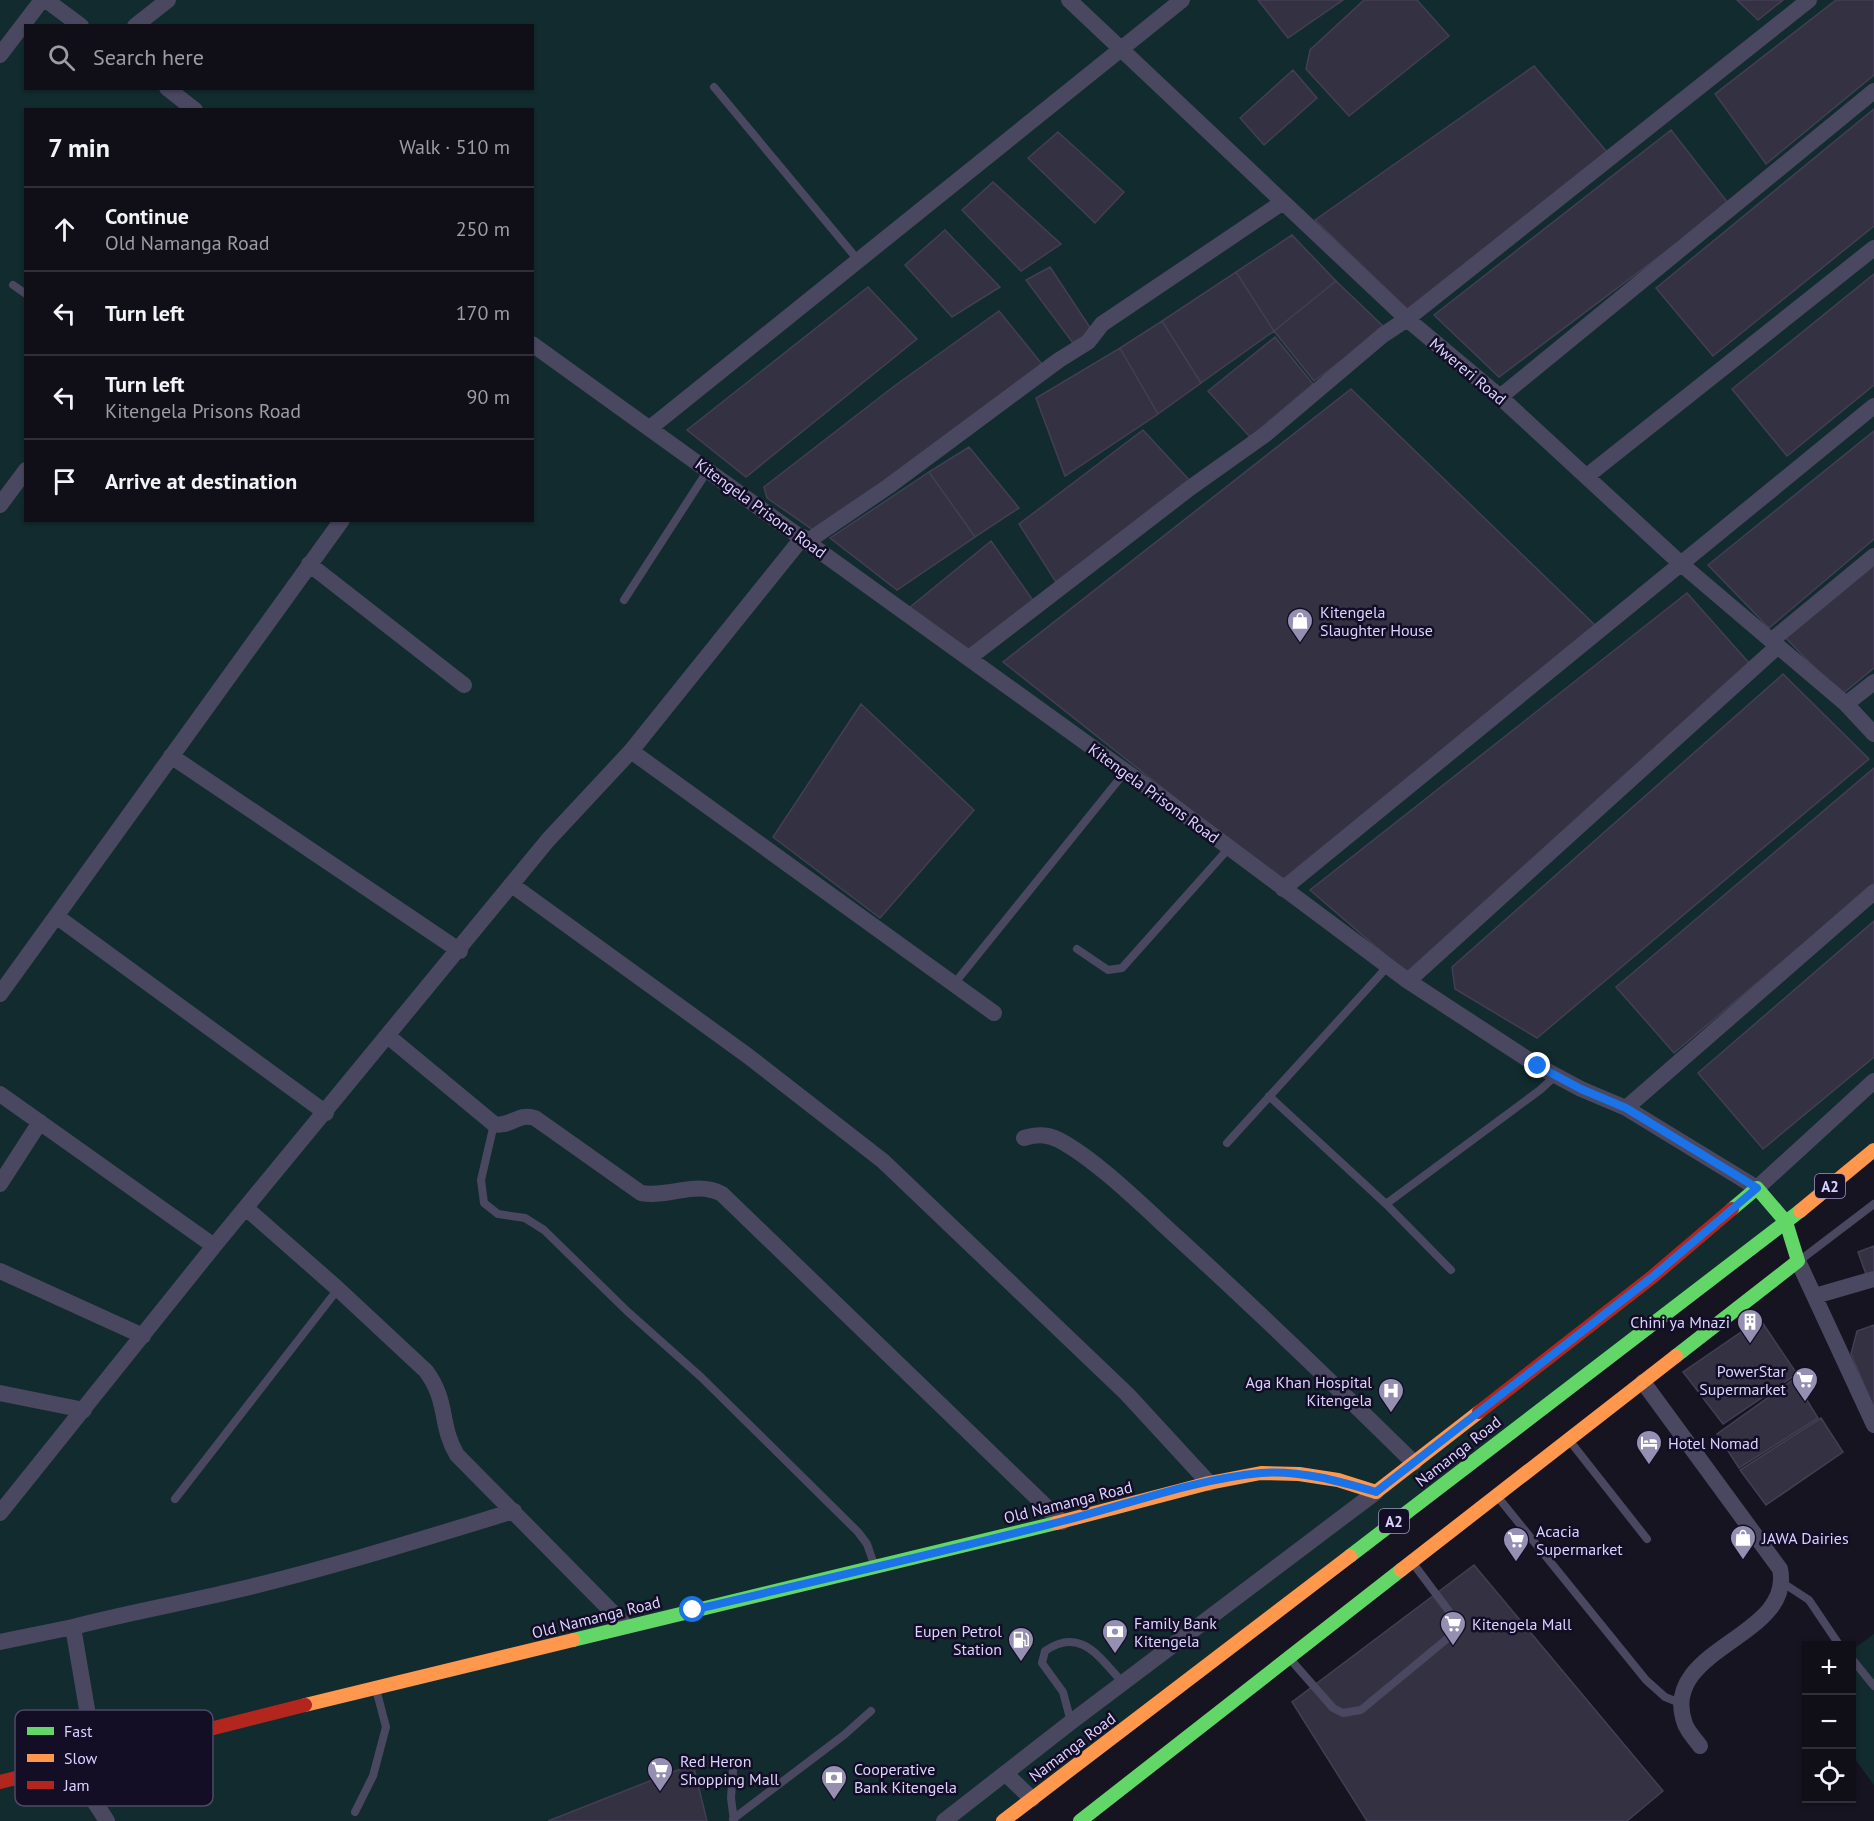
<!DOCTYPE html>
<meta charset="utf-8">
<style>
body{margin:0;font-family:"PT Sans",sans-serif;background:#1e1d25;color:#f1f3f6}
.controls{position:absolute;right:18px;bottom:18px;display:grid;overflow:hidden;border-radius:0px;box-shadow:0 2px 4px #0004}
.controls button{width:54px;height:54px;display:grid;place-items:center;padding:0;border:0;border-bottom:2px solid #302f37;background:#100f18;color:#f1f3f6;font:30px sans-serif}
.stop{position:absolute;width:18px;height:18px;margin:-14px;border:4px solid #1a73e8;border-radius:50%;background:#fff}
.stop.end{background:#1a73e8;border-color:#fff;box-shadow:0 2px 6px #0008}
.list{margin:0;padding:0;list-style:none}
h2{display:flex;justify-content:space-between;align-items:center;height:78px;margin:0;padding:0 24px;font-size:26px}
h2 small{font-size:20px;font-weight:400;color:#9c9ca2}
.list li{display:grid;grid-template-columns:39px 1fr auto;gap:18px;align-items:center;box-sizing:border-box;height:84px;padding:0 24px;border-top:2px solid #302f37}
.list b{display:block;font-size:22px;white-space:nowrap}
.list p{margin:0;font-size:20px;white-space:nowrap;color:#9c9ca2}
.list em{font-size:20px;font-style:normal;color:#9c9ca2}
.icon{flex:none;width:33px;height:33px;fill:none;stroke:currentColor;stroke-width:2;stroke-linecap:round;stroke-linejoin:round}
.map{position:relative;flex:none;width:1874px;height:1821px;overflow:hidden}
.search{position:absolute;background:#100f18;box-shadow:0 2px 4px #0004;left:24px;top:24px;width:510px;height:66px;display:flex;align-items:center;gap:15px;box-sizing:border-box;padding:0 21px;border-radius:0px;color:#9c9ca2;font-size:22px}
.panel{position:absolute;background:#100f18;box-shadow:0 2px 4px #0004;left:24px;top:108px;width:510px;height:414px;border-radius:0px}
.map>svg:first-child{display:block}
</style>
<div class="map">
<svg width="1874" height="1821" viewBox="0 0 1874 1821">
<rect width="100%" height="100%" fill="#161420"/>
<path fill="#122b2e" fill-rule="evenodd" d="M0,0H1874V1150L1003,1821H0ZM26,26H532V88H26ZM26,110H532V520H26Z
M1874,1634V1785L1852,1755V1650Z"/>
<path fill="#343242" stroke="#433e54" stroke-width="1.5" d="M1258,0H1343L1288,38Z
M1364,0H1417L1449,36L1349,116L1306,69L1310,50Z
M1737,0H1783L1758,20Z
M1836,0H1874V75L1766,164L1715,94Z
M1534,66L1607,152L1407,309L1315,220Z
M1293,70L1317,98L1264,145L1240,118Z
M1874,109V226L1713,356L1656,288Z
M1671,130L1729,204L1499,377L1434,315Z
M1058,132L1124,192L1095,223L1028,158Z
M993,182L1061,244L1021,271L962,210Z
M945,230L1000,287L952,317L905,265Z
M1292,235L1336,281L1274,331L1236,272Z
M1050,267L1093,332L1073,343L1026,280Z
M1236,272L1274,331L1201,383L1162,321Z
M1874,274V385L1787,456L1732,389Z
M1336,281L1385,328L1314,381L1274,331Z
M868,287L917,339L746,477L687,430Z
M999,311L1042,364L816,532L767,498L764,487L893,387Z
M1162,321L1201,383L1158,414L1120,348Z
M1275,337L1313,384L1250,437L1208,391Z
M1120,348L1158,414L1065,476L1036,398Z
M1351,389L1597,627L1284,884L1003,662Z
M1143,430L1191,482L1059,587L1019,524Z
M1874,431V539L1769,628L1708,565Z
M969,447L1019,508L975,537L929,472Z
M929,472L975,537L897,590L830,538Z
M991,541L1035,603L972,654L909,608Z
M1874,560V668L1841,695L1783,635Z
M1687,593L1750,664L1410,976L1310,890Z
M1783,674L1869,759L1537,1038L1455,989L1452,967Z
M861,704L974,810L880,918L773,837Z
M1874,768V884L1674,1053L1616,987Z
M1874,921V1057L1763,1149L1698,1073Z
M1874,1246V1274L1867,1277L1858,1252Z
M1760,1319L1797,1374L1723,1424L1683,1372Z
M1874,1325V1408L1851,1354L1857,1331Z
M1794,1379L1818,1418L1739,1468L1717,1434Z
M1821,1418L1843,1452L1766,1505L1740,1470Z
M1474,1565L1663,1791L1627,1821H1367L1292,1702Z
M693,1764L707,1821H548Z"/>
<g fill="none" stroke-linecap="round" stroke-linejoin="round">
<path stroke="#4a4861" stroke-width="8" d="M714,87L858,260
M13,285L26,294
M624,600L708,470
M1077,949L1108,970L1122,968L1229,848
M954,984L1125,772
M1269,1096L1386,1204L1451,1270
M494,1124L481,1180L484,1203L498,1214L525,1218L544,1230L628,1312L701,1377L858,1532L867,1544L875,1567
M1227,1143L1388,966
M1386,1204L1540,1090L1555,1076
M1799,1261L1874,1204
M1569,1440L1647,1539
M1497,1496L1646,1680L1665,1697L1680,1703
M175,1499L338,1289
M1783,1583L1809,1600L1840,1646
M1290,1659L1333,1708L1343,1713L1361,1710L1448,1638L1452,1632L1454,1618L1412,1562
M1852,1659L1874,1686
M1071,1722L1063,1692L1042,1663L1045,1651C1081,1626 1100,1658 1123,1683
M733,1770L731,1798L734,1821
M355,1812L373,1776L386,1727L376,1689
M733,1819L844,1735L871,1711"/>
<path stroke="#4a4861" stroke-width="16" d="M46,0L81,26
M1069,0L1407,319L1500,397L1680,563L1846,704L1874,734
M135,26L168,0
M0,55L42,0
M167,88L195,110
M532,344L1164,799L1408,981L1538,1066L1581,1089L1626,1108L1757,1188L1874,1081
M1500,397L1874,91
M650,428L1182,0
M1587,476L1874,248
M0,505L26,470
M808,541L889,486L1059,360L1088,342L1102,324L1283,202
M309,564L464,685
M1771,641L1874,556
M969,658L1190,488L1266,434L1383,335L1407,319L1809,0
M1846,704L1874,682
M631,751L994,1013
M171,756L460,951
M512,885L748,1056L883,1161L1127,1394L1209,1483
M1283,889L1874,406
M56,916L326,1113
M1408,981L1778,646
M0,994L342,520
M389,1037L494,1124C510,1128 518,1112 535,1118L641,1193C670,1198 695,1180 722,1194L1062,1522
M0,1094L214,1246
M1626,1108L1874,892
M1024,1138C1037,1134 1047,1134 1059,1140C1097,1160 1146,1209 1179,1239C1259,1312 1337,1387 1414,1463
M0,1184L40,1122
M246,1208L338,1289L426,1371C449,1402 439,1425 457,1455L626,1626
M1798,1261L1874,1425
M0,1271L143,1336
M1815,1296L1874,1279
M1643,1382L1780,1569C1795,1638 1657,1648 1685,1724C1688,1732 1695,1739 1700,1746
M0,1393L84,1410
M0,1513L214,1246L548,840L631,751L803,537
M0,1642L73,1627
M95,1756L73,1627C127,1613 183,1603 237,1590C330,1568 422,1539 514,1511
M69,1763L107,1821
M1006,1774L1032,1799
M944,1821L1071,1722L1376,1492"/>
<path stroke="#63d668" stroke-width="14" d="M1676,1356L1798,1261L1786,1222L1757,1188L1732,1209
M1350,1556L1800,1211
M573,1640L1056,1523
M1080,1821L1401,1570"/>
<path stroke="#ff974d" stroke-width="14" d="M1800,1211L1874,1150
M1056,1523L1209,1483L1261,1473L1299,1474L1338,1480L1376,1492L1479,1412
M1401,1570L1676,1356
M305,1705L573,1640
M1003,1821L1350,1556"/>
<path stroke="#b3261e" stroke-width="14" d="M1479,1412L1651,1278L1732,1209
M0,1782L305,1705"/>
</g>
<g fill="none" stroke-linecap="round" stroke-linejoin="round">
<path stroke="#1a73e8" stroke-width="8" d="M693,1610C816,1581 940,1553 1063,1521C1126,1505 1196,1479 1261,1473C1300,1470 1339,1481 1376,1492L1651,1278L1757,1188L1626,1108L1581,1089L1538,1066"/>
</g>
<defs>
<symbol id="shop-pin" viewBox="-11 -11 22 30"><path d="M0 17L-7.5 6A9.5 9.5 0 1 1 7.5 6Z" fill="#9590b1" stroke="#130e26"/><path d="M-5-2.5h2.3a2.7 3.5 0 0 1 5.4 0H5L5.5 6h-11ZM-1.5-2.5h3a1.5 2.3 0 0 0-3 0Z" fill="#fff"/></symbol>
<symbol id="building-pin" viewBox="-11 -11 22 30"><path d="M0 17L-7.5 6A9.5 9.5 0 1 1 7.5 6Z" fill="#9590b1" stroke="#130e26"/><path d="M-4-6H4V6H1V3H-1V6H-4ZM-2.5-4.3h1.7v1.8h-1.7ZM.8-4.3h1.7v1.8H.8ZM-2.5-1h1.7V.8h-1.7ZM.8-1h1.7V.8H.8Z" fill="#fff"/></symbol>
<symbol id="supermarket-pin" viewBox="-11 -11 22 30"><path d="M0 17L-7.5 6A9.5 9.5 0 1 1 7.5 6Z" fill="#9590b1" stroke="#130e26"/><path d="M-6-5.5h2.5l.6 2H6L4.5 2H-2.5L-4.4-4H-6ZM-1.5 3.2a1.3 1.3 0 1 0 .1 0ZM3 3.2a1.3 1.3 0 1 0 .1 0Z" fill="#fff"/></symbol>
<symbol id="hospital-pin" viewBox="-11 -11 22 30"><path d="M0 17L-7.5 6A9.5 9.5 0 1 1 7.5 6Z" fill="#9590b1" stroke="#130e26"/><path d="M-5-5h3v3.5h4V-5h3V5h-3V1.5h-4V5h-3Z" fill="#fff"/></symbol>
<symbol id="hotel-pin" viewBox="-11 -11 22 30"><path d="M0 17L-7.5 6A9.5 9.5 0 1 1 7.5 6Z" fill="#9590b1" stroke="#130e26"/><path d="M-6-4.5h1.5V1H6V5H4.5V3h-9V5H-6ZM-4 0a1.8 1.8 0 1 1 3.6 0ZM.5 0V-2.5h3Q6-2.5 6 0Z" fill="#fff"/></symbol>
<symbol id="bank-pin" viewBox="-11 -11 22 30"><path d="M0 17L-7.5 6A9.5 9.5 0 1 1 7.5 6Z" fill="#9590b1" stroke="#130e26"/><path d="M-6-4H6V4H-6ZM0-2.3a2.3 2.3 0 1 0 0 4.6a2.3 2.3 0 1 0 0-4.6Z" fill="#fff"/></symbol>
<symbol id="fuel-pin" viewBox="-11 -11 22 30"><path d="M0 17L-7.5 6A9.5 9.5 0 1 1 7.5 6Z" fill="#9590b1" stroke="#130e26"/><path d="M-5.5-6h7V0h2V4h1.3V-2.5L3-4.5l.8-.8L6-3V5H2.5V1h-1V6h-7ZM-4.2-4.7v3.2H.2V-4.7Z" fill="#fff"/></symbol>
</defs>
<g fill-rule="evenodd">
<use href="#shop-pin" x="1285" y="606" width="30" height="40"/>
<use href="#building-pin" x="1735" y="1307" width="30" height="40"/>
<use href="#supermarket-pin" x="1790" y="1365" width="30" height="40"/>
<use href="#hospital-pin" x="1376" y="1376" width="30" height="40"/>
<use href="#hotel-pin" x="1634" y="1428" width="30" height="40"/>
<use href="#shop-pin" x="1728" y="1523" width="30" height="40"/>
<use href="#supermarket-pin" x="1501" y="1525" width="30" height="40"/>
<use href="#supermarket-pin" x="1438" y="1609" width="30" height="40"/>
<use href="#bank-pin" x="1100" y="1617" width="30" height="40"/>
<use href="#fuel-pin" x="1006" y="1625" width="30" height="40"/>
<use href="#supermarket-pin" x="645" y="1755" width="30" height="40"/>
<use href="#bank-pin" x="819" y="1763" width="30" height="40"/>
</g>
<g text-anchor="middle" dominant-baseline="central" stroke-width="5" stroke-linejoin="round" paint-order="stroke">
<g fill="#130e26" stroke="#9e98be" stroke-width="1.5">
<rect x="1815" y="1174" width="30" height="24" rx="4.5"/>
<rect x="1379" y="1509" width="30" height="24" rx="4.5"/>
</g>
<g font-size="15" font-weight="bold" fill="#dad3ff">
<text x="1830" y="1186">A2</text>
<text x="1394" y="1521">A2</text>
</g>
<g font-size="16" fill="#dad3ff" stroke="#130e26">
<text transform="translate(1468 371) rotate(40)">Mwereri Road</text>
<text transform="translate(761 508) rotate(36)">Kitengela Prisons Road</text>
<text transform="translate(1154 793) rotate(36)">Kitengela Prisons Road</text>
<text transform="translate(1458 1451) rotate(-38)">Namanga Road</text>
<text transform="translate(1068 1502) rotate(-14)">Old Namanga Road</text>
<text transform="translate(596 1617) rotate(-14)">Old Namanga Road</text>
<text transform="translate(1072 1747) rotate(-37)">Namanga Road</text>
</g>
<g font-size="16" fill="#dad3ff" stroke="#130e26" text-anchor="start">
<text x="1320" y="612">Kitengela<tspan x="1320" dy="18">Slaughter House</tspan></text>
<text x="1730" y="1322" text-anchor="end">Chini ya Mnazi</text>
<text x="1786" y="1371" text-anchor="end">PowerStar<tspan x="1786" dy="18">Supermarket</tspan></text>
<text x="1372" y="1382" text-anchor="end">Aga Khan Hospital<tspan x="1372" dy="18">Kitengela</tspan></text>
<text x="1668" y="1443">Hotel Nomad</text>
<text x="1536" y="1531">Acacia<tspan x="1536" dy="18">Supermarket</tspan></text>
<text x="1762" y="1538">JAWA Dairies</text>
<text x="1134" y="1623">Family Bank<tspan x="1134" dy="18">Kitengela</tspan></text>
<text x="1472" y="1624">Kitengela Mall</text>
<text x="1002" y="1631" text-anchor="end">Eupen Petrol<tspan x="1002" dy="18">Station</tspan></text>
<text x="680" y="1761">Red Heron<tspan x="680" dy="18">Shopping Mall</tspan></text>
<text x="854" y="1769">Cooperative<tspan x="854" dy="18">Bank Kitengela</tspan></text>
</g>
</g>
<rect x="15" y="1710" width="198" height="96" rx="9" fill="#130e26" stroke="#4f4967" stroke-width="1.5"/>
<rect x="27" y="1727" width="27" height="8" fill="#63d668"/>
<rect x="27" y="1754" width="27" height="8" fill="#ff974d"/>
<rect x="27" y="1781" width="27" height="8" fill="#b3261e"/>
<g font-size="16" fill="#dad3ff">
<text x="64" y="1737">Fast</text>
<text x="64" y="1764">Slow</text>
<text x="64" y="1791">Jam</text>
</g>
</svg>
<div class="controls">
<button>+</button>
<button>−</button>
<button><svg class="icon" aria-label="locate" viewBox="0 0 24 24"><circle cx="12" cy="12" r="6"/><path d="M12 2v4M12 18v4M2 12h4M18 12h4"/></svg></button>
</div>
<div class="stop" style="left:693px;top:1610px"></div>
<div class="stop end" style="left:1538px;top:1066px"></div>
<div class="search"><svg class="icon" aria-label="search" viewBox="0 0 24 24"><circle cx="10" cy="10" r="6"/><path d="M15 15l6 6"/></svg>Search here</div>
<section class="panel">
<h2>7 min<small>Walk · 510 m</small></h2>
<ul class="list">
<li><svg class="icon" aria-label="ahead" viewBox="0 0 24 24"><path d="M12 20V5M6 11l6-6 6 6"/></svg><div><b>Continue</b><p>Old Namanga Road</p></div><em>250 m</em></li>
<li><svg class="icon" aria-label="left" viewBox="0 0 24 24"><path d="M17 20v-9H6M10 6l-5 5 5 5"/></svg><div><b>Turn left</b></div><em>170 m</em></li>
<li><svg class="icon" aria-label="left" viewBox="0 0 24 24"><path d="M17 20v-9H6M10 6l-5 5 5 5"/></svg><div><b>Turn left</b><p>Kitengela Prisons Road</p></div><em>90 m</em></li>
<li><svg class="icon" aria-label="arrive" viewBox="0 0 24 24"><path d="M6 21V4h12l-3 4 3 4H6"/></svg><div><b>Arrive at destination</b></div></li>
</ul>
</section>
</div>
